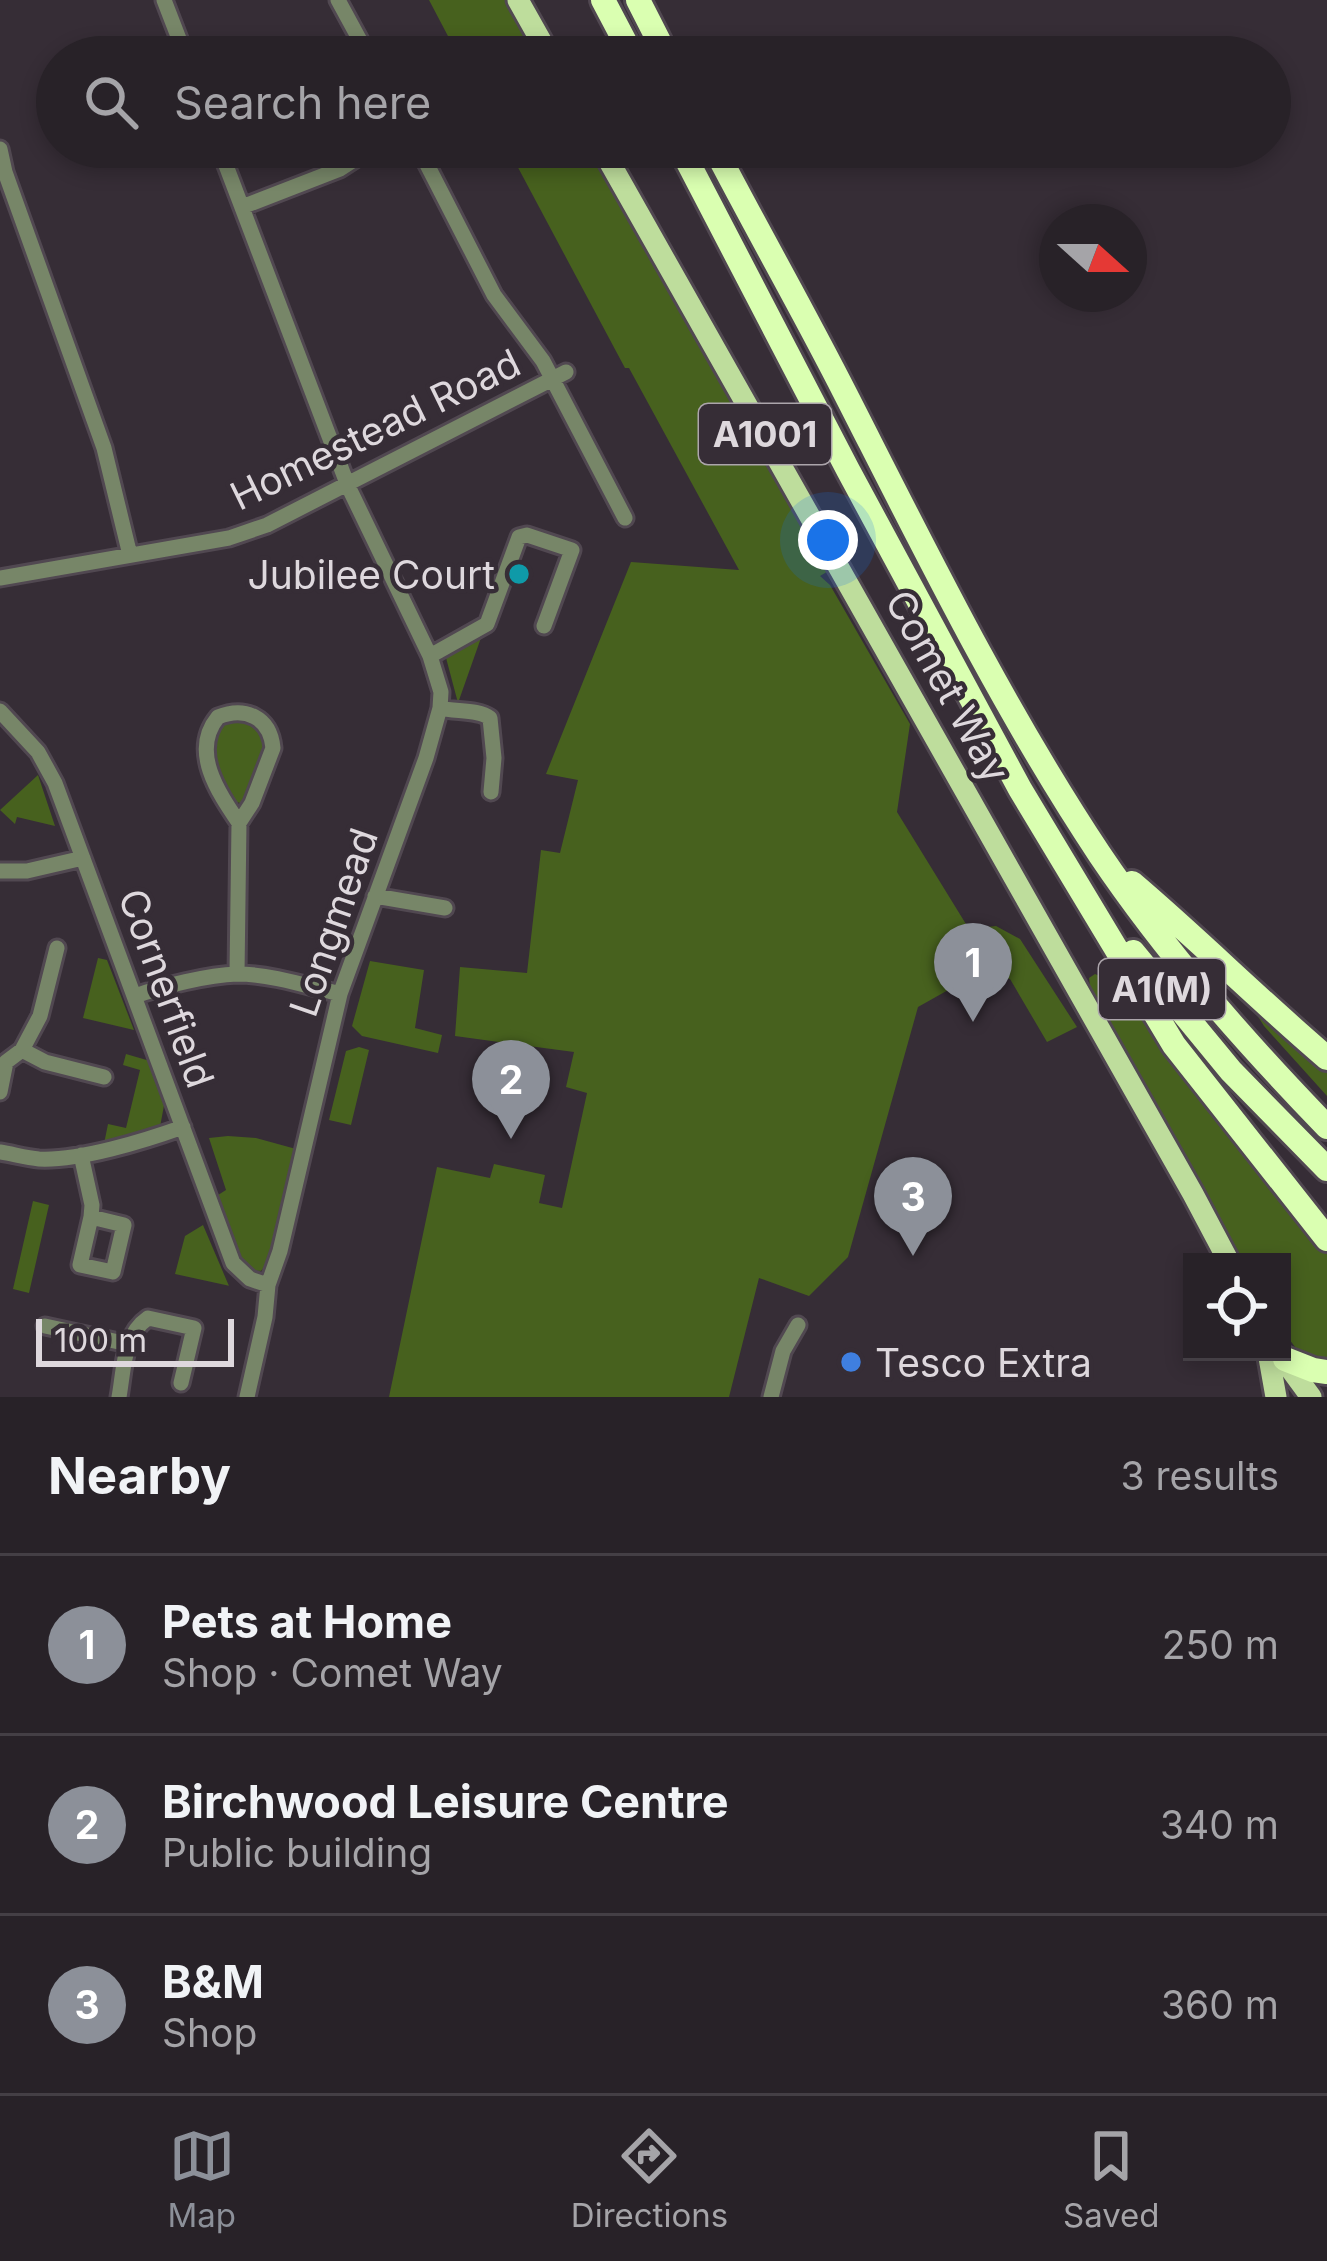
<!DOCTYPE html>
<meta charset="utf-8">
<style>
body{margin:0;font-family:Inter,sans-serif;background:#302a30;color:#f1f3f6}
.controls{position:absolute;right:36px;bottom:36px;display:grid;overflow:hidden;border-radius:0px;box-shadow:0 6px 18px #0003}
.controls button{width:108px;height:108px;display:grid;place-items:center;padding:0;border:0;border-bottom:3px solid #443f45;background:#282228;color:#f1f3f6;font:60px sans-serif}
.compass{position:absolute;left:1039px;top:204px;width:108px;height:108px;border-radius:50%;background:#282228;box-shadow:0 6px 18px #0003;rotate:111deg}
.scale{position:absolute;left:36px;bottom:30px;width:198px;box-sizing:border-box;padding-left:12px;border:6px solid #ded8dd;border-top:0;font-size:33px;line-height:42px;white-space:nowrap;color:#ded8dd;-webkit-text-stroke:9px #362d36;paint-order:stroke}
.you{position:absolute;left:828px;top:540px;width:42px;height:42px;margin:-30px;border:9px solid #fff;border-radius:50%;background:#1a73e8;box-shadow:0 0 0 18px #1a73e833}
.badge{display:grid;place-items:center;width:78px;height:78px;border-radius:50%;background:#8c9099;color:#fff;font-size:39px;font-weight:700}
.pin{position:absolute;translate:-50% -99px;filter:drop-shadow(0 3px 6px #0008)}
.pin::after{content:'';position:absolute;top:63px;width:42px;height:36px;background:inherit;clip-path:polygon(0 0,100% 0,50% 100%)}
.list{margin:0;padding:0;list-style:none}
h2{display:flex;justify-content:space-between;align-items:center;height:156px;margin:0;padding:0 48px;font-size:51px}
h2 small{font-size:39px;font-weight:400;color:#a5a4a8}
.list li{display:grid;grid-template-columns:78px 1fr auto;gap:36px;align-items:center;box-sizing:border-box;height:180px;padding:0 48px;border-top:3px solid #443f45}
.list b{display:block;font-size:45px;white-space:nowrap}
.list p{margin:0;font-size:39px;white-space:nowrap;color:#a5a4a8}
.list em{font-size:39px;font-style:normal;color:#a5a4a8}
.icon{flex:none;width:66px;height:66px;fill:none;stroke:currentColor;stroke-width:2;stroke-linecap:round;stroke-linejoin:round}
.map{position:relative;flex:none;width:1327px;height:1397px;overflow:hidden}
.search{position:absolute;background:#282228;box-shadow:0 6px 18px #0003;left:36px;right:36px;top:36px;height:132px;display:flex;align-items:center;gap:30px;box-sizing:border-box;padding:0 42px;border-radius:66px;color:#a5a4a8;font-size:45px}
.sheet{height:696px;background:#282228}
nav{display:flex;justify-content:space-around;align-items:center;box-sizing:border-box;height:168px;border-top:3px solid #443f45;background:#282228;font-size:33px;color:#a5a4a8}
nav a{display:grid;justify-items:center;gap:6px}
nav .on{color:#8c9099}
.map>svg:first-child{display:block}
</style>
<div class="map">
<svg width="1327" height="1397" viewBox="0 0 1327 1397">
<rect width="100%" height="100%" fill="#362d36"/>
<path fill="#47611e" d="M429,0H509L541,57H459Z
M507,147H592L830,570L820,576L830,585L910,724L897,812L969,929L996,926L1020,939L1077,1027L1047,1042L1010,979L982,971L918,1007L848,1257L809,1296L759,1278L729,1397H389L437,1167L490,1178L494,1164L545,1175L539,1203L562,1208L587,1093L566,1087L574,1052L455,1036L460,967L527,973L541,850L560,853L578,780L546,774L631,562L739,570L629,368H625Z
M482,635L458,703L445,654Z
M233,718L255,722C275,759 260,769 243,804L231,800C219,774 189,730 233,718Z
M38,775L55,826L17,817L15,824L0,810Z
M98,958L107,960L134,1030L83,1018Z
M370,961L424,970L415,1028L442,1035L438,1053L362,1036L352,1026Z
M1095,974L1123,986L1187,1084L1327,1254V1364C1300,1356 1296,1351 1282,1327V1262H1244L1090,987L1089,978Z
M1252,1007L1327,1071V1096L1264,1026Z
M359,1047L369,1050L351,1125L329,1120L346,1051Z
M126,1054L150,1061L165,1100L160,1127L104,1144L108,1124L126,1128L140,1070L123,1065Z
M228,1136L256,1138L296,1149L271,1259L261,1271L249,1270L236,1256L215,1200L218,1195L226,1190L209,1138Z
M33,1201L49,1205L29,1293L13,1289Z
M203,1225L229,1286H230L175,1274L185,1236Z"/>
<g fill="none" stroke-linecap="round" stroke-linejoin="round">
<defs>
<path id="minor" d="M164,0L186,57
M338,0L369,57
M219,147L348,486L430,656L441,692L440,708L426,758L340,994L280,1251L268,1285L265,1317L247,1397
M418,147L494,295L543,361L625,518
M0,149L5,172L104,448L130,555
M242,207L340,169L374,147
M0,578L229,538L267,525L566,372
M430,656L487,624L519,537L527,535L572,550L544,626
M440,708C455,712 478,709 490,718L494,758L491,792
M0,711L38,752L55,783L233,1263L250,1279L268,1285
M0,871H27L83,858
M375,896L445,908
M237,974L239,823C218,792 190,751 218,717C245,706 270,717 273,748L252,803L239,823
M135,996C163,986 208,975 237,974C271,974 307,986 340,994
M22,1050L45,1062L104,1077
M0,1092L6,1062L22,1050L40,1016L57,948
M0,1152C13,1154 26,1158 39,1159C79,1161 144,1141 183,1127
M81,1155L92,1205L91,1217
M91,1217L124,1225L113,1272L80,1265Z
M45,1326L128,1344
M119,1397C124,1370 123,1335 148,1318L194,1328L181,1383
M771,1397L783,1351L798,1325"/>
<path id="major" d="M518,0L550,57
M601,147L1193,1194L1229,1262
M1268,1352L1276,1397
M1281,1356L1311,1397"/>
<path id="highway" d="M603,0L633,57
M638,0L667,57
M680,147L848,470L1020,789L1174,1045L1327,1239
M714,147C757,230 804,312 846,395C926,552 1003,709 1100,855C1166,953 1245,1042 1327,1127
M1132,883C1199,940 1260,1001 1327,1058
M1133,952L1231,1071L1327,1169
M1285,1359L1313,1370L1327,1372"/>
</defs>
<use href="#minor" stroke="#514851" stroke-width="21"/>
<use href="#major" stroke="#514851" stroke-width="27"/>
<use href="#highway" stroke="#514851" stroke-width="30"/>
<use href="#minor" stroke="#778668" stroke-width="15"/>
<use href="#major" stroke="#bedd9c" stroke-width="21"/>
<use href="#highway" stroke="#daffb1" stroke-width="24"/>
</g>
<circle fill="#0f9aa8" stroke="#362d36" stroke-width="4.5" cx="519" cy="574" r="12"/>
<circle fill="#3f7fe0" stroke="#362d36" stroke-width="4.5" cx="851" cy="1362" r="12"/>
<g text-anchor="middle" dominant-baseline="central" stroke-width="9" stroke-linejoin="round" paint-order="stroke">
<g fill="#362d36" stroke="#aca5ab" stroke-width="3">
<rect x="699" y="404" width="132" height="60" rx="9"/>
<rect x="1099" y="959" width="126" height="60" rx="9"/>
</g>
<g font-size="36" font-weight="bold" fill="#ded8dd">
<text x="765" y="434">A1001</text>
<text x="1162" y="989">A1(M)</text>
</g>
<g font-size="39" fill="#ded8dd" stroke="#362d36">
<text transform="translate(375 429) rotate(-26)">Homestead Road</text>
<text transform="translate(948 686) rotate(61)">Comet Way</text>
<text transform="translate(333 922) rotate(-71)">Longmead</text>
<text transform="translate(167 988) rotate(70)">Cornerfield</text>
</g>
<g font-size="39" fill="#ded8dd" stroke="#362d36" text-anchor="end">
<text x="495" y="574">Jubilee Court</text>
<text x="875" y="1362" text-anchor="start">Tesco Extra</text>
</g>
</g>
</svg>
<div class="controls">
<button><svg class="icon" aria-label="locate" viewBox="0 0 24 24"><circle cx="12" cy="12" r="6"/><path d="M12 2v4M12 18v4M2 12h4M18 12h4"/></svg></button>
</div>
<svg class="compass" viewBox="-18 -18 36 36"><path d="M0-13l5 13h-10z" fill="#e53935"/><path d="M0 13l5-13h-10z" fill="#a5a4a8"/></svg>
<div class="scale">100 m</div>
<div class="you"></div>
<div class="pin badge" style="left:973px;top:1022px">1</div>
<div class="pin badge" style="left:511px;top:1139px">2</div>
<div class="pin badge" style="left:913px;top:1256px">3</div>
<div class="search"><svg class="icon" aria-label="search" viewBox="0 0 24 24"><circle cx="10" cy="10" r="6"/><path d="M15 15l6 6"/></svg>Search here</div>
</div>
<section class="sheet">
<h2>Nearby<small>3 results</small></h2>
<ul class="list">
<li><span class="badge">1</span><div><b>Pets at Home</b><p>Shop · Comet Way</p></div><em>250 m</em></li>
<li><span class="badge">2</span><div><b>Birchwood Leisure Centre</b><p>Public building</p></div><em>340 m</em></li>
<li><span class="badge">3</span><div><b>B&amp;M</b><p>Shop</p></div><em>360 m</em></li>
</ul>
</section>
<nav>
<a class="on"><svg class="icon" aria-label="map" viewBox="0 0 24 24"><path d="M3 6l6-2 6 2 6-2v14l-6 2-6-2-6 2zM9 4v14M15 6v14"/></svg>Map</a>
<a><svg class="icon" aria-label="directions" viewBox="0 0 24 24"><path d="M12 3l9 9-9 9-9-9zM9 14v-3h6M13 9l2 2-2 2"/></svg>Directions</a>
<a><svg class="icon" aria-label="saved" viewBox="0 0 24 24"><path d="M7 4h10v16l-5-4-5 4z"/></svg>Saved</a>
</nav>
